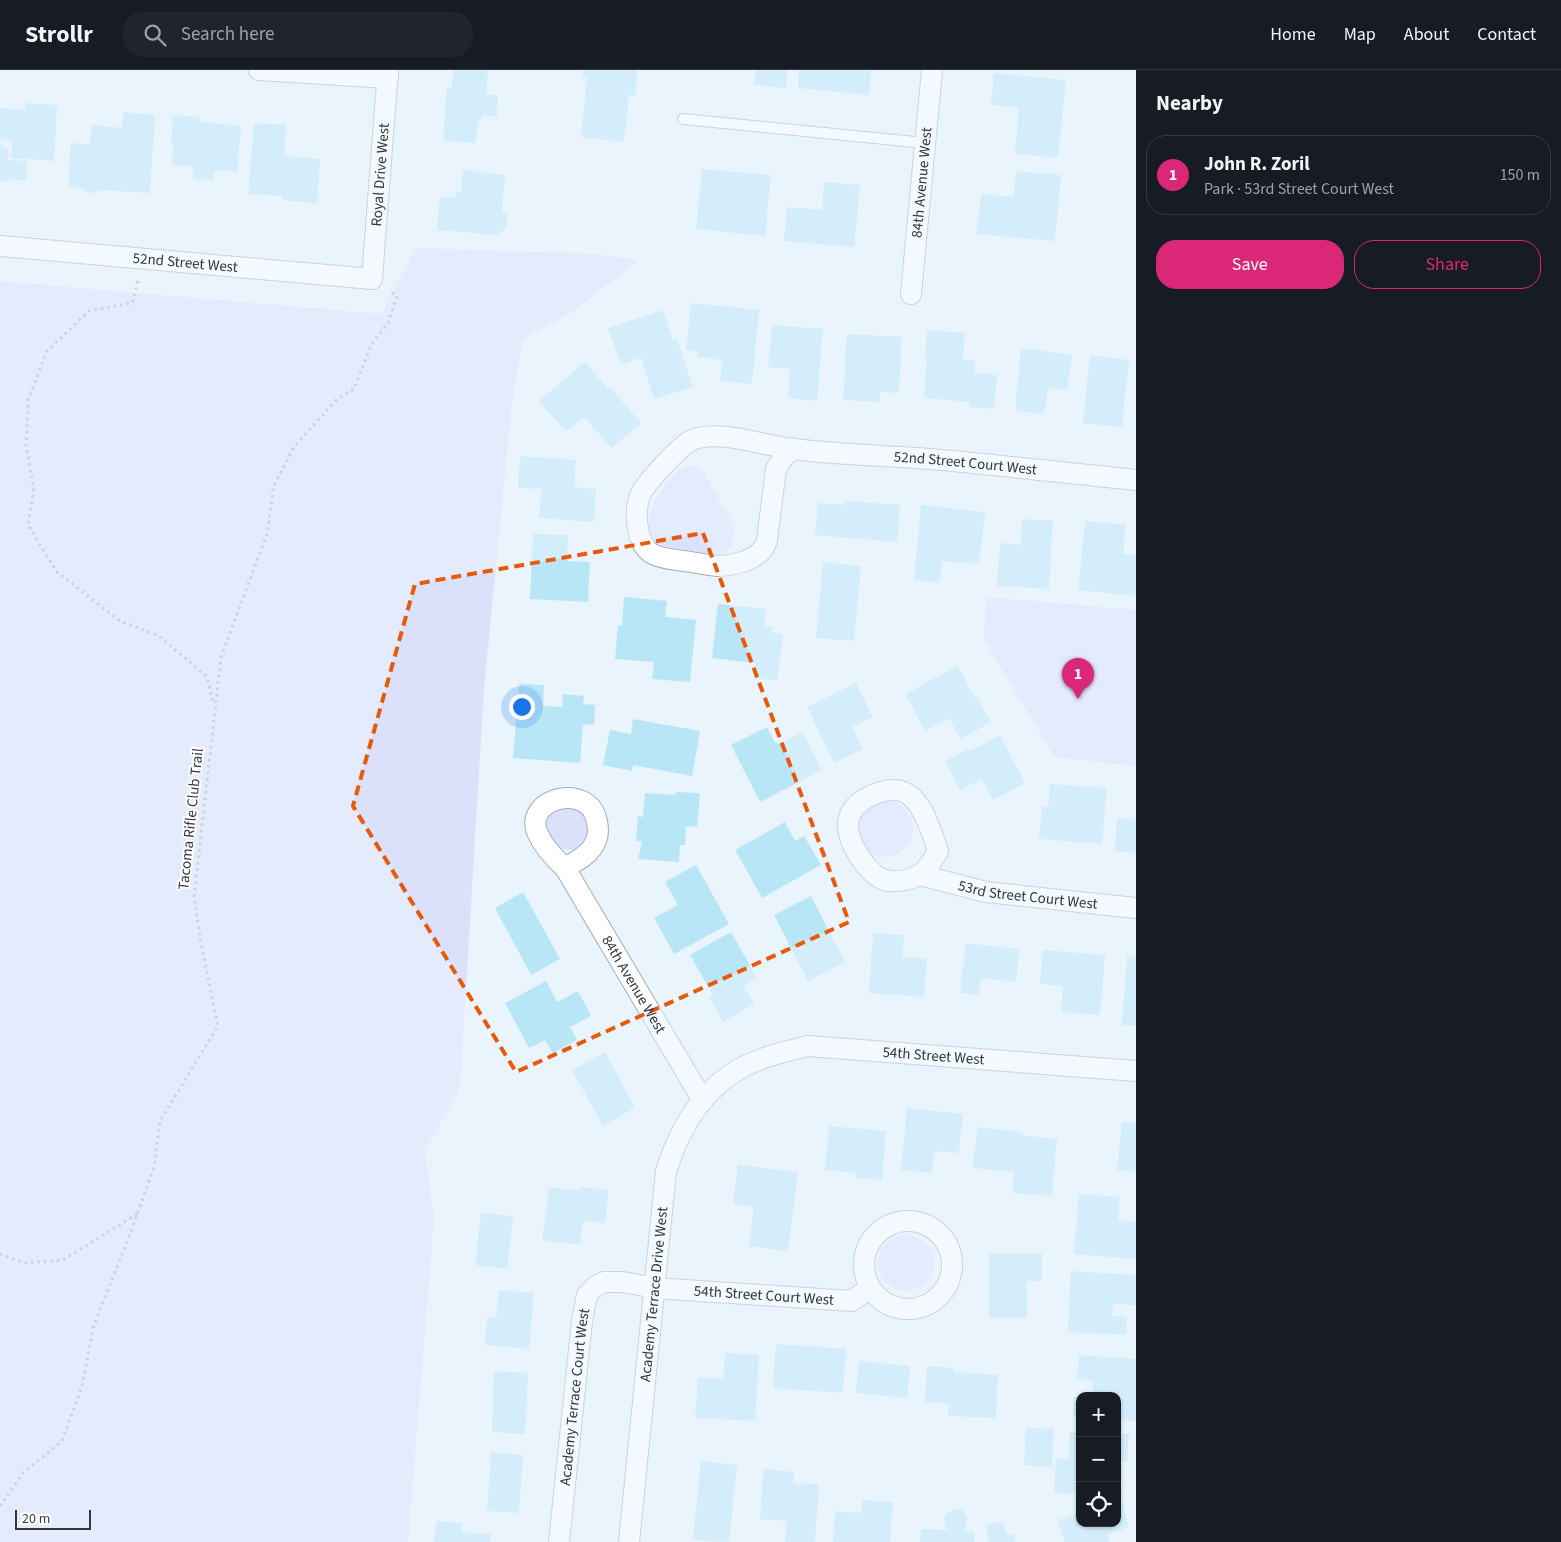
<!DOCTYPE html>
<meta charset="utf-8">
<style>
body{margin:0;font-family:"Source Sans 3",sans-serif;background:#20242c;color:#f1f3f6}
.controls{position:absolute;right:15px;bottom:15px;display:grid;overflow:hidden;border-radius:10px;box-shadow:0 1px 4px #0004}
.controls button{width:45px;height:45px;display:grid;place-items:center;padding:0;border:0;border-bottom:1px solid #363941;background:#171b24;color:#f1f3f6;font:25px sans-serif}
.scale{position:absolute;left:15px;bottom:12px;width:76px;box-sizing:border-box;padding-left:5px;border:2px solid #33383b;border-top:0;font-size:14px;line-height:18px;white-space:nowrap;color:#33383b;-webkit-text-stroke:4px #fff;paint-order:stroke}
.you{position:absolute;left:521px;top:636px;width:18px;height:18px;margin:-12px;border:4px solid #fff;border-radius:50%;background:#1a73e8;box-shadow:0 0 0 8px #1a73e833}
.badge{display:grid;place-items:center;width:32px;height:32px;border-radius:50%;background:#db2777;color:#fff;font-size:16px;font-weight:700}
.pin{position:absolute;translate:-50% -41px;filter:drop-shadow(0 1px 2px #0008)}
.pin::after{content:'';position:absolute;top:26px;width:18px;height:15px;background:inherit;clip-path:polygon(0 0,100% 0,50% 100%)}
.list{margin:0;padding:0;list-style:none}
h2{display:flex;justify-content:space-between;align-items:center;height:65px;margin:0;padding:0 20px;font-size:21px}
h2 small{font-size:16px;font-weight:400;color:#9ea1a6}
.list li{display:grid;grid-template-columns:32px 1fr auto;gap:15px;align-items:center;box-sizing:border-box;height:80px;margin:0 10px 10px;padding:0 10px;border:1px solid #363941;border-radius:20px}
.list b{display:block;font-size:19px;white-space:nowrap}
.list p{margin:0;font-size:16px;white-space:nowrap;color:#9ea1a6}
.list em{font-size:16px;font-style:normal;color:#9ea1a6}
.actions{display:flex;gap:10px;padding:15px 20px}
.actions a{flex:1;padding:11px 0;border:1px solid #db2777;border-radius:20px;text-align:center;font-size:18px;color:#db2777}
.actions .main{background:#db2777;color:#fff}
.icon{flex:none;width:28px;height:28px;fill:none;stroke:currentColor;stroke-width:2;stroke-linecap:round;stroke-linejoin:round}
.map{position:relative;flex:none;width:1136px;height:1472px;overflow:hidden}
header{display:flex;align-items:center;gap:30px;box-sizing:border-box;height:70px;padding:0 25px;background:#171b24;border-bottom:1px solid #363941}
header strong{font-size:24px}
nav{display:flex;gap:28px;margin-inline-start:auto;font-size:18px}
.search{width:350px;height:45px;background:#20242c;display:flex;align-items:center;gap:12px;box-sizing:border-box;padding:0 18px;border-radius:20px;color:#9ea1a6;font-size:19px}
main{display:flex}
aside{flex:1;background:#171b24}
.map>svg:first-child{display:block}
</style>
<header>
<strong>Strollr</strong>
<div class="search"><svg class="icon" aria-label="search" viewBox="0 0 24 24"><circle cx="10" cy="10" r="6"/><path d="M15 15l6 6"/></svg>Search here</div>
<nav><a>Home</a><a>Map</a><a>About</a><a>Contact</a></nav>
</header>
<main>
<div class="map">
<svg width="1136" height="1472" viewBox="0 0 1136 1472">
<rect width="100%" height="100%" fill="#e9f4fd"/>
<path fill="#dbe1fb" d="M416,178L595,184L639,190L571,243L523,269L512,331L484,619L460,1017L425,1081L434,1148L408,1472H0V211L381,244Z
M694,396L703,401L735,457L731,476L726,483C713,486 701,482 688,480C678,478 663,478 655,470C637,449 664,410 683,398C686,396 690,397 694,396Z
M986,527L1136,540V696L1055,687L984,570Z
M857 759a28 28 0 1 1 56 0a28 28 0 1 1-56 0Z
M556,736L585,740L591,762C588,766 585,772 582,775C564,790 539,768 546,748C547,744 553,739 556,736Z
M878 1193a28 28 0 1 1 56 0a28 28 0 1 1-56 0Z"/>
<path fill="#b9e6f6" d="M453,0H488L486,25H498L497,47L482,45V49L478,48L476,73L443,71L447,17L452,18Z
M583,0H638L635,26L629,25L624,72L581,67L587,8H582Z
M755,0H787L786,18L754,15Z
M799,0H871L869,25L798,18Z
M994,3L1066,10L1058,88L1015,84L1019,37L991,35Z
M25,33L57,35L54,91L11,88L12,70L0,69V38L25,40Z
M123,42L155,45L150,123L99,120L96,123L85,122L84,118L68,117L71,73L90,74L91,55L122,58Z
M173,45L200,47V52L241,56L237,102L214,100L213,110L193,109L194,96L172,95L173,76L171,75Z
M254,53L286,55L284,86L320,89L317,133L282,130V126L248,124Z
M0,74L3,75V78L9,79L8,90L27,91L26,111L9,109V112L0,111Z
M702,99L771,105L765,166L696,159Z
M463,100L505,105L502,142L505,143L508,146L506,157L502,162L499,161V165L437,160L440,127L456,128V121L461,122Z
M1016,101L1061,105L1055,171L977,164L981,124L1014,127Z
M824,112L860,115L854,177L784,171L787,137L822,140Z
M691,233L759,240L752,314L720,311L722,290L698,287V282L686,280Z
M663,240L673,270L677,269L693,317L654,329L641,288L621,294L608,258Z
M772,255L823,259L817,331L788,328L790,299L768,297Z
M927,260L965,263L963,289L976,290L974,303L997,305L994,339L969,337L970,332L924,328L927,289H925Z
M847,264L902,267L899,323L880,322L879,332L843,330Z
M1021,278L1072,285L1067,320L1048,318L1044,344L1015,341Z
M1090,285L1129,290L1122,357L1083,353Z
M585,292L608,319L610,317L641,353L612,378L584,347L566,362L539,331Z
M520,386L576,390L574,417L596,419L594,452L539,448L541,419L518,418Z
M845,431L900,435L897,472L815,465L818,433L845,435Z
M921,435L985,442L979,494L942,491L940,513L914,510Z
M1022,449L1053,451L1049,519L997,516L1000,473L1021,475Z
M1085,451L1126,455L1123,484L1136,485V526L1078,520Z
M533,464L568,465L567,491L590,492L588,532L530,529Z
M823,492L861,496L854,571L816,568Z
M624,527L667,531L665,547L696,550L690,612L652,609L654,592L615,589L618,555H622Z
M718,534L766,539L764,556L773,557L772,563L783,564L777,611L754,608L755,593L712,588Z
M958,596L975,628L977,626L991,652L960,669L949,648L925,661L905,624Z
M856,613L873,647L852,657L863,679L834,693L807,637Z
M519,614L544,615L543,636L562,637L563,624L584,626L583,634L595,635L594,655L583,654L580,693L513,688Z
M633,649L700,661L692,706L633,695L632,701L603,695L610,660L631,664Z
M767,657L774,671L778,674L803,662L822,700L760,732L731,675Z
M1000,665L1025,713L993,730L982,709L960,720L945,691L968,679L970,681Z
M1050,714L1107,718L1102,774L1039,769L1042,736L1048,737Z
M676,722L700,723L697,757L686,756L685,775H680L679,792L638,789L642,771H636L638,746L643,747L645,723L675,725Z
M1117,748L1136,750V783L1115,781Z
M785,752L795,771L804,766L821,795L762,828L735,780Z
M696,795L729,854L674,884L654,848L678,835L665,812Z
M523,822L560,889L531,905L495,838Z
M811,826L845,892L808,911L774,845Z
M731,862L757,908L744,916L754,934L723,952L709,927L713,925L690,885Z
M873,863L904,865L903,887L927,889L924,927L869,923Z
M966,873L1019,879L1016,912L981,908L979,925L960,923Z
M1043,880L1105,885L1100,945L1061,942L1063,916L1040,914Z
M1127,886L1136,887V956L1122,955Z
M546,911L557,932L578,921L591,946L570,957L577,970L553,983L545,970L529,978L505,933Z
M605,982L635,1038L603,1056L572,1000Z
M907,1038L963,1044L959,1083L934,1081L932,1103L901,1100Z
M1122,1052L1136,1053V1102L1117,1100Z
M829,1056L886,1061L882,1110L855,1108L856,1103L825,1100Z
M977,1057L1023,1062L1022,1065L1057,1069L1052,1126L1012,1123L1014,1102L973,1098Z
M738,1095L798,1102L788,1181L749,1176L754,1137L733,1134Z
M549,1117L580,1121V1117L609,1120L605,1153L583,1151L580,1175L542,1170Z
M1079,1124L1120,1127L1118,1150L1136,1152V1189L1074,1184Z
M481,1143L513,1146L507,1199L475,1195Z
M989,1184H1042V1211H1027V1248H989Z
M1071,1201L1136,1205V1235L1113,1234L1112,1246L1127,1247L1126,1265L1068,1262Z
M499,1220L534,1223L529,1279L485,1275L487,1247L496,1248Z
M776,1274L846,1279L843,1323L773,1318Z
M725,1283L759,1285L755,1351L695,1348L698,1307L723,1309Z
M1079,1285L1136,1289V1351L1117,1350V1326H1092L1093,1310L1077,1309Z
M859,1291L910,1296L907,1328L856,1323Z
M927,1296L953,1298V1302L998,1305L996,1348L948,1346L949,1334L925,1332Z
M494,1301L528,1303L525,1364L492,1362Z
M1074,1327L1080,1328V1347L1073,1346Z
M1026,1358L1054,1359L1052,1397L1024,1395Z
M1070,1361L1080,1362V1410H1075V1424L1054,1423L1056,1389H1069Z
M1117,1364H1129L1127,1392H1117Z
M491,1382L523,1385L519,1443L487,1441Z
M701,1391L737,1395L729,1472L693,1470Z
M763,1399L794,1402L793,1413L819,1414L815,1472H785L787,1451L760,1449Z
M863,1430L893,1432L890,1472H833L835,1441L861,1443Z
M1121,1430L1129,1457L1108,1464L1110,1472H1065L1058,1450L1080,1443V1453H1117V1431Z
M952,1440H962L967,1447L966,1458L963,1461L975,1462L974,1472H920L921,1459L948,1460L944,1454L945,1446Z
M436,1451L462,1453L461,1462L491,1464L490,1472H434Z
M1003,1451L1006,1465L1014,1464L1016,1472H989L986,1455Z"/>
<g fill="none" stroke-linecap="round" stroke-linejoin="round">
<defs>
<path id="service" d="M683,49L925,73"/>
<g id="minor">
<path d="M259,0L388,8"/>
<path id="s1" d="M0,176L372,209L388,0"/>
<path id="s2" d="M911,224L932,0"/>
<path id="s3" d="M794,379L784,386L776,399L767,470C766,473 765,478 762,480C753,491 731,496 717,496C706,495 694,492 683,491C673,489 660,489 651,483C635,472 634,439 641,423C647,412 678,378 690,371C715,358 760,375 787,378C834,385 882,385 930,389C998,395 1067,403 1136,410"/>
<path d="M889,720C892,720 897,720 901,721C922,727 932,763 938,781C933,789 927,801 919,805C910,810 898,812 889,811C869,808 848,774 848,755C848,734 872,723 889,720Z"/>
<path id="s4" d="M565,798C574,792 586,787 592,778C598,770 599,761 597,752C590,711 524,728 537,762C543,776 554,788 565,798L702,1029"/>
<path id="s5" d="M920,805L986,822L1136,838"/>
<circle cx="908" cy="1195" r="44"/>
<path id="s6" d="M559,1472L582,1251L587,1225L596,1216L604,1212H623L655,1218L852,1231L869,1218"/>
<path id="s7" d="M629,1472L666,1101C680,1057 703,1017 745,996C765,986 787,981 808,976L1136,1001"/>
</g>
</defs>
<use href="#service" stroke="#a3adb5" stroke-width="12"/>
<use href="#minor" stroke="#a3adb5" stroke-width="22"/>
<path stroke="#a5aeb5" stroke-width="3" stroke-dasharray="2.5 4" stroke-linecap="butt" d="M138,211L132,233L89,241L47,281L28,330L26,376L34,418L28,455L57,502L120,551L159,566L207,607L213,631
M0,1184L25,1193L63,1190L137,1144
M0,1436L23,1403L62,1371L82,1316L94,1255L132,1159L154,1097L160,1051L218,956L201,873L194,827L221,587L267,464L274,415L294,377L337,329L354,319L371,275L388,253L397,226L389,221"/>
<use href="#service" stroke="#fff" stroke-width="10"/>
<use href="#minor" stroke="#fff" stroke-width="20"/>
</g>
<path d="M0 0H1136V1472H0ZM703,463L849,852L516,1002L353,736L415,514Z" fill="#e9f4fd" fill-opacity=".55" fill-rule="evenodd"/>
<path fill="none" stroke="#e8590c" stroke-width="4" stroke-dasharray="10 6" stroke-linejoin="round" d="M703,463L849,852L516,1002L353,736L415,514Z"/>
<g text-anchor="middle" dominant-baseline="central" stroke-width="4" stroke-linejoin="round" paint-order="stroke">
<g font-size="15" fill="#33383b" stroke="#fff">
<text stroke="none"><textPath href="#s1" startOffset="478">Royal Drive West</textPath></text>
<text stroke="none"><textPath href="#s2" startOffset="112">84th Avenue West</textPath></text>
<text stroke="none"><textPath href="#s1" startOffset="186">52nd Street West</textPath></text>
<text stroke="none"><textPath href="#s3" startOffset="641">52nd Street Court West</textPath></text>
<text transform="translate(191 749) rotate(-84)">Tacoma Rifle Club Trail</text>
<text stroke="none"><textPath href="#s5" startOffset="110">53rd Street Court West</textPath></text>
<text stroke="none"><textPath href="#s4" startOffset="338">84th Avenue West</textPath></text>
<text stroke="none"><textPath href="#s7" startOffset="700">54th Street West</textPath></text>
<text stroke="none"><textPath href="#s7" startOffset="249">Academy Terrace Drive West</textPath></text>
<text stroke="none"><textPath href="#s6" startOffset="431">54th Street Court West</textPath></text>
<text stroke="none"><textPath href="#s6" startOffset="146">Academy Terrace Court West</textPath></text>
</g>
</g>
</svg>
<div class="controls">
<button>+</button>
<button>−</button>
<button><svg class="icon" aria-label="locate" viewBox="0 0 24 24"><circle cx="12" cy="12" r="6"/><path d="M12 2v4M12 18v4M2 12h4M18 12h4"/></svg></button>
</div>
<div class="scale">20 m</div>
<div class="you"></div>
<div class="pin badge" style="left:1078px;top:629px">1</div>
</div>
<aside>
<h2>Nearby<small></small></h2>
<ul class="list">
<li><span class="badge">1</span><div><b>John R. Zoril</b><p>Park · 53rd Street Court West</p></div><em>150 m</em></li>
</ul>
<div class="actions"><a class="main">Save</a><a>Share</a></div>
</aside>
</main>
